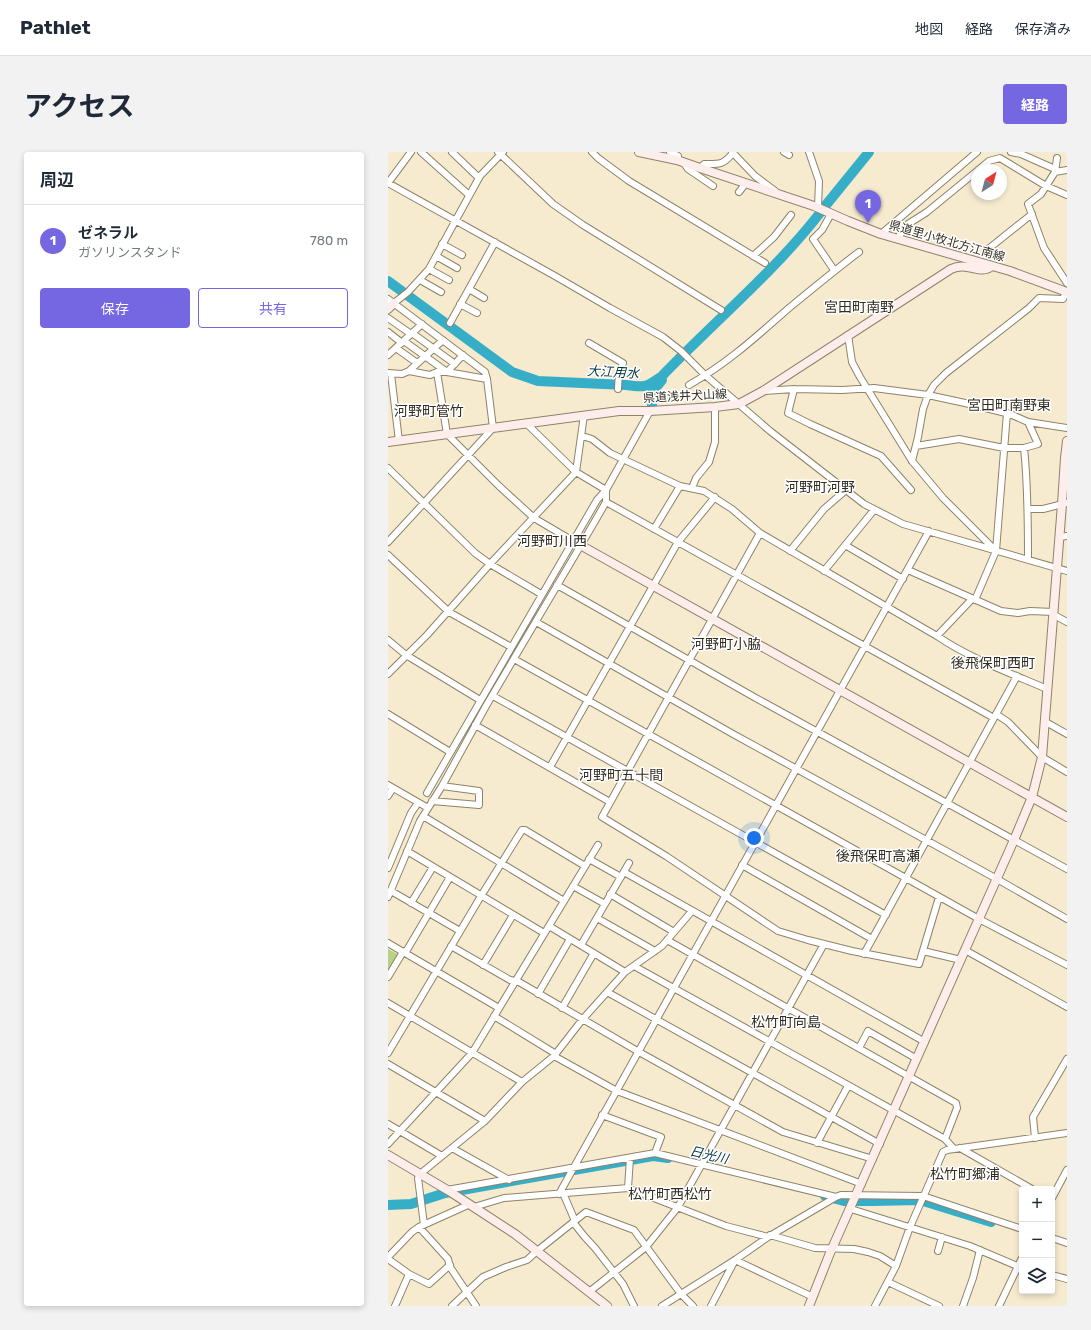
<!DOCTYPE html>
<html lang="ja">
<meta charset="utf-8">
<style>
body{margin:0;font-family:Rubik,"Noto Sans JP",sans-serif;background:#f2f2f3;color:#1f2937}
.controls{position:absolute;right:12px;bottom:12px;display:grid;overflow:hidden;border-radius:4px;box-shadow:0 2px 6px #0003}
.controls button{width:36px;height:36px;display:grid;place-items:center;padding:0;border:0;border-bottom:1px solid #e0e1e3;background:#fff;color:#1f2937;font:20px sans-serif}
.compass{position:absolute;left:583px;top:12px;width:36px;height:36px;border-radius:50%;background:#fff;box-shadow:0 2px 6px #0003;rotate:36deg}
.you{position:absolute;left:366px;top:686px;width:14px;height:14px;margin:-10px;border:3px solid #fff;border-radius:50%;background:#1a73e8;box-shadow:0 0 0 6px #1a73e833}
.badge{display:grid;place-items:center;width:26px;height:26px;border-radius:50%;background:#7566e1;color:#fff;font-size:13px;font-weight:700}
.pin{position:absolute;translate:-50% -33px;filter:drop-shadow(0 1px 2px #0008)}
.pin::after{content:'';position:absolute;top:21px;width:14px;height:12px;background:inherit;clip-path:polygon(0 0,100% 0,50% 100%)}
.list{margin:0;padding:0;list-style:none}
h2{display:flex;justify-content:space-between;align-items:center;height:52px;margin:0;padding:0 16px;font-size:17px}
h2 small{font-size:13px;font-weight:400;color:#747a83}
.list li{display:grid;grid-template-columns:26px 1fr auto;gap:12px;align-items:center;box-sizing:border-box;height:72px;padding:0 16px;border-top:1px solid #e0e1e3}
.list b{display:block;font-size:15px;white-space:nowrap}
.list p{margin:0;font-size:13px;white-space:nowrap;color:#747a83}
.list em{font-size:13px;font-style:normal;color:#747a83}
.actions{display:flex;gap:8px;padding:12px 16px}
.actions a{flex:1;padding:9px 0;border:1px solid #7566e1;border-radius:4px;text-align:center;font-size:14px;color:#7566e1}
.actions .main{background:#7566e1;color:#fff}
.icon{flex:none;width:22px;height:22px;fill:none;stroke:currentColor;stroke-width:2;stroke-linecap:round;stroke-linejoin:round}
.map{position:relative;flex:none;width:679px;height:1154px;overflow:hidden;border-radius:4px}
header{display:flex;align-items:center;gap:24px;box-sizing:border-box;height:56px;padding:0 20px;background:#fff;border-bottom:1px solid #e0e1e3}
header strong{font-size:19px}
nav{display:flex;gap:22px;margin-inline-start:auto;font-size:14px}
.intro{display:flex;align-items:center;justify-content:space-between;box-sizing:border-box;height:96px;padding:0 24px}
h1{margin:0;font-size:28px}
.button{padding:10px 18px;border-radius:4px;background:#7566e1;color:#fff;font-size:14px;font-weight:700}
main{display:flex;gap:24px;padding:0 24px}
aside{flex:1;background:#fff;border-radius:4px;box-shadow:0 2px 6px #0003}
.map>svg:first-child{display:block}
</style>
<header>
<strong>Pathlet</strong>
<nav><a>地図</a><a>経路</a><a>保存済み</a></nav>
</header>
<div class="intro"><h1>アクセス</h1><a class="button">経路</a></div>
<main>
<aside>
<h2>周辺<small></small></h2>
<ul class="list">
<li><span class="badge">1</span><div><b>ゼネラル</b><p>ガソリンスタンド</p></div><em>780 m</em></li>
</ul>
<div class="actions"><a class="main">保存</a><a>共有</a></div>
</aside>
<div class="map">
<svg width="679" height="1154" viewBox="0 0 679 1154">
<rect width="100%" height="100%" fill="#f7ebcf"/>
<path fill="#b7d287" d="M0,797L11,803L0,820Z"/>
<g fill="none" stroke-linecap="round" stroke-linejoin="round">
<path stroke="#37aec8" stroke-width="10" d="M438,53L481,0
M0,129L124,220L150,229L238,233C258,236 258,235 274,224C326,170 386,120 432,61
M264,254L265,239L274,228
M437,1044L456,1049H484L532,1048L603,1070
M0,1053L23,1052L57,1041L265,1004L280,1006"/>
<defs>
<path id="street" d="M33,0L81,43
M64,0L91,26
M110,0L165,52L195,73L333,158
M204,0L210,6L241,29L377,111
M282,0L290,4L289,8
M344,0L367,24L387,39
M396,0L401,3
M421,0L431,29L430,55
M623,0L633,2L667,17
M669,6L667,20L653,42L640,52L656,96L679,131
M296,11L300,17L325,34
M312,16L316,12C332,12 335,13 345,1
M590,18L601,9L612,6L658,34L679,43
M667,20L679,18
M0,31L167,124L222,156L275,185L293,199L317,223L382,279L476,352L515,372L679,419
M0,31L23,0
M351,40L358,31
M443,62L434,78L425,87L446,118
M493,82L589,0
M509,87L520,72L539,60L589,19
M54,92L74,103
M599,98L644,62
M48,104L69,116
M365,104L386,85L403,63
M41,117L61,128
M32,128L53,140
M81,137L96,146
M0,147L97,220L99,227L105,276L0,390
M6,151L20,140L41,117L92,24L115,0
M72,152L89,161
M0,166L23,182
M62,171L107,90
M0,180L14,191
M24,181L67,212
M460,183L464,210L472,225L524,309L555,346L607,398
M16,189L59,220L75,203
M201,191L235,211C231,220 230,228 230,237
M8,196L29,211
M0,203L34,172
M21,219L55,188
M49,220L59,282L111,334L146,366L185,389
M0,221L14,222L21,219L42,223L49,220H59L99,227
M3,222L11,289
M301,233C339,212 369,184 401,156C424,137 447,118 471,100
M406,237L400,261L422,272L493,304L523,338
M376,239L406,237L454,238L486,236L540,243L577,251L622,262L640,270L679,276
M139,272L188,320L218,338
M194,284L204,287L222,301L292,334L316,339L344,357L372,381L549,484C583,507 622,521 659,537
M528,294L571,287L616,296H636L650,292L640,270
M636,296C640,333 640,370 640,407
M524,309L530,285L535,257L540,243L546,233L558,221L641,156L651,146L675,147L678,140
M0,316L87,401L102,412L153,442
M304,336L308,326L321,310L327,290V255
M218,350L606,566
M640,357H655L679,351
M266,377L292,334
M372,381L214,665L278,704L390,779L420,788L464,799L531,812L551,745
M672,385L679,384
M457,393L515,427
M402,399L436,357L458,338
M0,403L61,460L123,495
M520,418L613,459L630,461L642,459L666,460
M436,419L486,358
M169,433L366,545L679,717
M587,448L608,399L619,261
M666,463L679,470
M148,470L345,582L609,727L679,767
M549,484L584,447
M0,488L18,503L92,548
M126,507L591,767L679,813
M0,522L39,483L102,412L188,320L196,263
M105,544L498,763
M0,562L62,600
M608,562L620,570L654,605L679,620
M656,569L679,582
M87,573L222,650
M162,615L290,390L327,345
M0,633L40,656
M39,641L209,348L218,338L262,259
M0,644L5,636
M44,649L91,653V639L54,634
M35,664L176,749
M19,699L156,781
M201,707L233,725
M354,713L484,787
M0,716L23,661L30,651
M236,720L537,890
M185,734L217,752
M3,739L72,779
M222,742L286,780
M0,745L32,669L54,634L98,554L203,376L218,350V338
M23,751L45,715
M209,766L267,799
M161,774L237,820
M279,788L568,951L569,956L557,987
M0,791L111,856
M193,793L241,711
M63,794L122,828L131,830L251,900L395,980L485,1007
M577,798L679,855
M535,799L573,808
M476,802L629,524
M95,813L125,763
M246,814L557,987L566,997
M0,825L15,800L19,798L62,725
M219,840L492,992
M150,842L182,787
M0,851L134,930
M174,856L206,801
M106,864L168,902
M471,896L480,879L529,907
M0,901L93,744L134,678H137L197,714
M166,904L229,939L474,1032
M0,912L97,969
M214,963L273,985L267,1001
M0,972L54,1004
M647,986L645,965L679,907
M429,991L460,934
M0,992L84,901L210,693
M64,996L121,1028
M572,996L644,1037
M240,1036L242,1006
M59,1038L267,1001L448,1045
M175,1041L187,1069
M171,1042L541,379
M664,1046L679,1018
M86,1055L116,1046L240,1036L338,1074L380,1085
M463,1057L582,1094L634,1116
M185,1070L196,1084L207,1096L235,1132L246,1154
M36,1073L30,1026L32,1022L97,969L134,930L166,904L194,868L237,820L274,794L304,759
M31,1075L60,1107L62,1115L88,1154
M382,1083L427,1096L466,1097L480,1100L492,1104L508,1114
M664,1086L679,1091
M550,1099L554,1085
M0,1105L24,1080L31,1075L82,1052
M0,1107L21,1122L7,1154
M21,1122L41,1132L62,1113
M664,1123L679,1127
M500,1130L551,1154
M201,1140L258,1095L290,1055L436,792
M64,1154L95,1125L118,1115L139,1108L149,1099L198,1060L246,1078L293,1142L305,1154
M274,1154L347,1108L380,1085L448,1045L453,1043L535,1044L634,1077
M323,1154L347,1108L425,1145
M487,1154L508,1114L522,1075L555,1000L559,998L679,981
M575,1154L585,1126L592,1098
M611,1154L634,1106"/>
<path id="secondary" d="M251,0L289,8L312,16L426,54L460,69L493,82L622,119L679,140
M0,157L6,151
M0,290L231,259H262L327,255L351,252L375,239L563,117C580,109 592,124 604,114
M185,389L679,665
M0,1003L61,1039L127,1082L219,1154
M421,1154L442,1101L626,688L644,645L654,605L674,352L677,306L679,289"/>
</defs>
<use href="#street" stroke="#8e836a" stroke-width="8"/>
<use href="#secondary" stroke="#8e836a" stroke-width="10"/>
<use href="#street" stroke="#fff" stroke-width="6"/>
<use href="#secondary" stroke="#fdeeec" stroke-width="8"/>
</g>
<g text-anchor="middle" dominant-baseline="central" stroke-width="3" stroke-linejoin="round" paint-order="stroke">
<g font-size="12" fill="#312d22" stroke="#fff">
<text transform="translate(559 89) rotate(16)">県道里小牧北方江南線</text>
<text transform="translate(297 244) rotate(-3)">県道浅井犬山線</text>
</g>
<g font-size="13" font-style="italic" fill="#023945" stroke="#fff">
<text transform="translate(225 220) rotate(3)">大江用水</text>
<text transform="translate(321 1003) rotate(13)">日光川</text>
</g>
<g font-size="14" fill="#312d22" stroke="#fff">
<text x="471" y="155">宮田町南野</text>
<text x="621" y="253">宮田町南野東</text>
<text x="41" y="259">河野町管竹</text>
<text x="432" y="335">河野町河野</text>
<text x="164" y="389">河野町川西</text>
<text x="338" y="492">河野町小脇</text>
<text x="605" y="511">後飛保町西町</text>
<text x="233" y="623">河野町五十間</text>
<text x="490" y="704">後飛保町高瀬</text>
<text x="398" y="870">松竹町向島</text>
<text x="577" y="1022">松竹町郷浦</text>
<text x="282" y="1042">松竹町西松竹</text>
</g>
</g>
</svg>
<div class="controls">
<button>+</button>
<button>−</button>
<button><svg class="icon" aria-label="layers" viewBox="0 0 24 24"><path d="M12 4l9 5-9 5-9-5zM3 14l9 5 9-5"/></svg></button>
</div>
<svg class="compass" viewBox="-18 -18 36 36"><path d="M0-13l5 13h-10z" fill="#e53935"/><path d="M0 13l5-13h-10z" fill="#747a83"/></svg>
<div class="you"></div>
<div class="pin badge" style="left:480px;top:71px">1</div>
</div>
</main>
